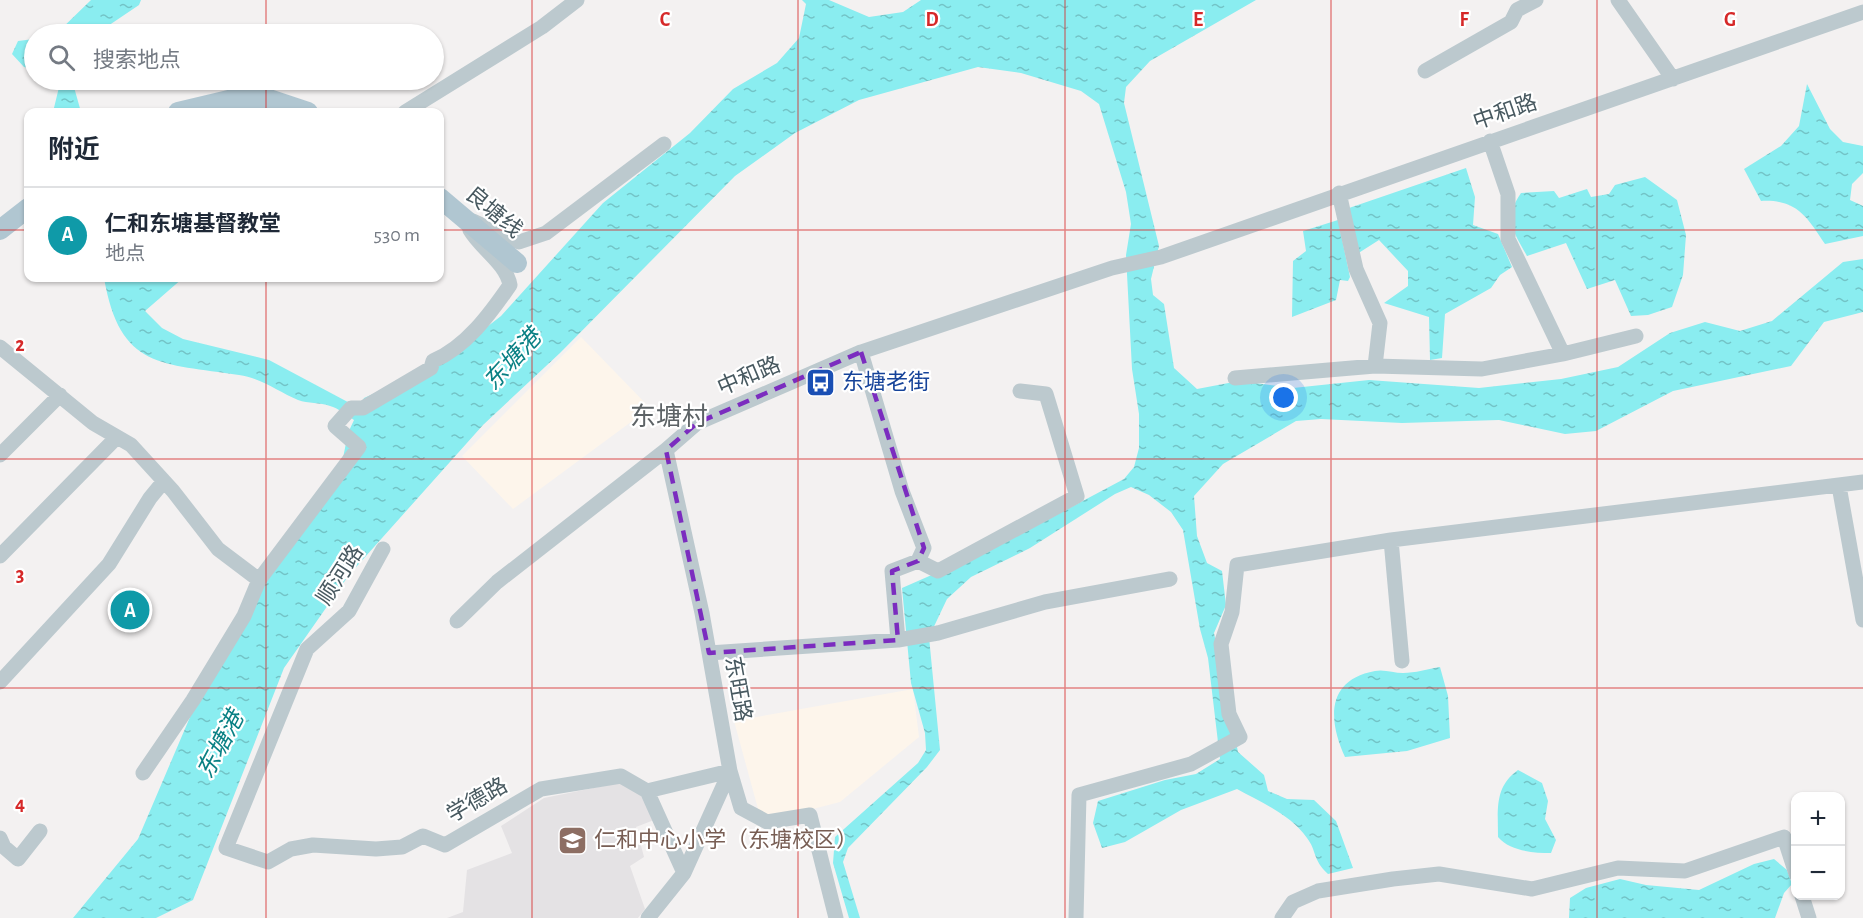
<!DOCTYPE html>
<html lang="zh">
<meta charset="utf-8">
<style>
body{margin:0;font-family:"Alegreya Sans","Noto Sans SC",sans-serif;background:#f2f2f3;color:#1f2937}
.controls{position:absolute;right:18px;bottom:18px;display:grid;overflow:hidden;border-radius:12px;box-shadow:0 2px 4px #0004}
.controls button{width:54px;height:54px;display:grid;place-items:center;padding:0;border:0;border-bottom:2px solid #e0e1e3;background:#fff;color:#1f2937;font:30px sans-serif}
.you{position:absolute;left:1284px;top:398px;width:21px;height:21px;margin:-15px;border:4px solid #fff;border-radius:50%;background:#1a73e8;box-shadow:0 0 0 9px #1a73e833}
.badge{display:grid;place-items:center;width:39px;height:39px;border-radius:50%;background:#db2777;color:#fff;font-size:20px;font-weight:700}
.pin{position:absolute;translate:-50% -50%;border:3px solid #fff;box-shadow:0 2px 6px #0006}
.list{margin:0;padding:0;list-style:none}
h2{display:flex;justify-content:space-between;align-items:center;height:78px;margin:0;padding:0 24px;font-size:26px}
h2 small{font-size:20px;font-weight:400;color:#747a83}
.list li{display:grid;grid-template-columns:39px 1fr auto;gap:18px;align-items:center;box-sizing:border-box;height:96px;padding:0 24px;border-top:2px solid #e0e1e3}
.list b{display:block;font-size:22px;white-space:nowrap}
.list p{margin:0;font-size:20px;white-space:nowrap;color:#747a83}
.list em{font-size:20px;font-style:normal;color:#747a83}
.icon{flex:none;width:33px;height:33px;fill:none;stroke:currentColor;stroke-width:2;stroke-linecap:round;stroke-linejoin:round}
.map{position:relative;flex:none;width:1863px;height:918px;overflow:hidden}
.search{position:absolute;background:#fff;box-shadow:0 2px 4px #0004;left:24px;top:24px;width:420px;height:66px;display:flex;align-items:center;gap:15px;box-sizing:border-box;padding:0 21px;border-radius:33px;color:#747a83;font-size:22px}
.panel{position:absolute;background:#fff;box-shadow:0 2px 4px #0004;left:24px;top:108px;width:420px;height:174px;border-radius:12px}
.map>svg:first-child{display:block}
</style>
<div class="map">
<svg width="1863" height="918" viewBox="0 0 1863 918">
<defs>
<pattern id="water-ripples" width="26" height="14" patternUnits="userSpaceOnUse" patternTransform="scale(1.5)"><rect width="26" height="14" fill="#8aedf0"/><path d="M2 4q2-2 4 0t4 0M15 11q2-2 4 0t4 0" fill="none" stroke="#73c3c6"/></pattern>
</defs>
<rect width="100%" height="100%" fill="#f3f1f1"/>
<path fill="#fdf5eb" d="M581,337L650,408L513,509L462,456Z
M913,689L919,737L840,802L770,820L760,816L734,721Z"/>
<path fill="#e4e2e4" d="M623,782L637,789L654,820L636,827L644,857L630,866L645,909L638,918H447L463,912L467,870L512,853L501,826L544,798Z"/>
<path fill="url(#water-ripples)" d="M91,0H141L139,5L96,34H56Z
M802,0H829L869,17L903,12L921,0H1256L1150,61L1126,87L1124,103L1159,246L1151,279L1153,295L1164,304L1174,368L1197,389L1239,381L1293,388L1369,380L1479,388L1561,379L1618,367L1670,333L1705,322L1740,331L1772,321L1843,262L1863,259V312L1824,322L1791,366L1673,391L1596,431L1565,434L1499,420L1402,423L1321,419L1296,421L1223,464L1194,496L1197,536L1207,563L1222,571L1226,605L1214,633L1238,752L1264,775L1268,791L1287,799L1314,800L1336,821L1353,868L1328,874C1312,859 1317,851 1307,838C1290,814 1262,803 1237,789L1181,810L1125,842L1102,848L1093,823L1098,801L1165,780L1196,774L1220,759L1208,658L1200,629L1183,530L1171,512L1149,495L1131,487L1115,494L1030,548L971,577L947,599L929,637L940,750L927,767L848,848L843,862L860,918H849L833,863L835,837L918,763L926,750L925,733L911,683L902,588L1000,545L1124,479L1134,467L1139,448V414L1132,369L1126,255L1131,224L1126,192L1099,104L1081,91L1021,73L978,67L859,100L795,133L735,176L560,353L483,425L349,575L284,668L193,900L156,918H73L138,839L225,635L341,468L348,433L354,420C346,415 338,408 330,406C320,402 308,404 298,400C279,392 261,378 239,375C162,363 120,370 104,278H183L145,311L162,328L183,339L269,360L359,408L364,398L438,365L501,316L603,203L690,133L733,89L777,63L799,38L806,4Z
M34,39V69L24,67L12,54L18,41Z
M56,80H72L81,112H53L60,83Z
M1807,84L1830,129L1843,142L1863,146V173L1852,184L1850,200L1863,206V236L1825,244C1807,217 1797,199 1761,201L1744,169L1781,146L1799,126Z
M1466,168L1475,197L1473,225L1498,234L1512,267L1500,275L1491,288L1445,314L1442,358L1430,360L1429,317L1384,303L1408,286V271L1379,240L1357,254L1349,208Z
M1645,177L1677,200L1686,235L1683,275L1672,307L1648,315L1631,316L1615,280L1587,289L1566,243L1527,256C1513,231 1503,219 1521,193L1554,191L1559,198L1587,189L1591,197L1609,194L1615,185Z
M1338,220L1350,277L1348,281L1340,280L1336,300L1292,317L1293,261L1306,251L1303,231Z
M1440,667L1448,696L1450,738L1407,751L1345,757C1328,720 1326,680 1375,671C1384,669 1394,673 1403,673C1415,673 1428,669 1440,667Z
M1518,770L1542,783L1548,801L1545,819L1556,840L1551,853C1533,853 1510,851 1498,837C1498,810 1494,787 1518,770Z
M1774,859L1787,870L1792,884L1784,893L1775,918H1569L1570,898L1586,888L1620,879L1646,885L1699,890L1754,864Z"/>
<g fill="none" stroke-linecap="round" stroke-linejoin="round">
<path stroke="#bcc9ce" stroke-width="15" d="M1618,0L1673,79
M1425,71L1511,22L1517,10L1536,0
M405,112L542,27L577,0
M1490,141L1508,194V239L1563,354
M1339,193L1356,269L1380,323L1375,366
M473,221L519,242L546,233L664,144
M0,347L93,423L131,445L173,491L218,549L259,580
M861,352L902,491L924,548L918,561
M1235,378L1375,366L1482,369L1563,354L1636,336
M0,455L60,395
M1839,486L1863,620
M1391,540L1402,661
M383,549L349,611L307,649L226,848L268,862L291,849L313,845L376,849L402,847L423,836L445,845L541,789L621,776L647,791L684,873
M0,556L117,437
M457,621L497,582L666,450L697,423L861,352L1112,268L1161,257L1863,12
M898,640L892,571L918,561L938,571L1077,496L1046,394L1020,391
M709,653L898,640L938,633L1045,602L1170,579
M0,682L109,564L150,498L164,481
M143,773L193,700L244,616L259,580L359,447L335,426L351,408H363L431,368L433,361C466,347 490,314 510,285C506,263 481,249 470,230
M647,791L730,771L741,808L767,822L810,815L836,918
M0,838L4,847L18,859L40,831
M1802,896L1809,918
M648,918L684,873L730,771L702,613L666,450
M1076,918L1079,795L1191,764L1240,737L1229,714L1221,644L1232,612L1237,565L1391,540L1863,482
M1282,918L1293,902L1318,891L1393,879L1439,874L1532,889L1618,868L1685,871L1784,837L1796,874"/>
<path stroke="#b0c6d1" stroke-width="20" d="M178,112L237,98L269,99L308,112
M440,198L517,263
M0,230L28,208"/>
</g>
<path fill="none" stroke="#7b2cbf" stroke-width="4.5" stroke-dasharray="12 8" stroke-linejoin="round" d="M861,352L924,548L918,561L892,571L898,640L709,653L666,450L697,423Z"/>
<path fill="none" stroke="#d62828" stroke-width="1.5" stroke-opacity="0.55" d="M266,0V34M532,0V918M798,0V918M1065,0V918M1331,0V918M1597,0V918M266,80V112M0,230H28M440,230H1863M266,278V918M0,459H1863M0,688H1863"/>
<defs>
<symbol id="bus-square" viewBox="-11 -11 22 22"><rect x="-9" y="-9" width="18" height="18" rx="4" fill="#1a4fb4" stroke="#fff"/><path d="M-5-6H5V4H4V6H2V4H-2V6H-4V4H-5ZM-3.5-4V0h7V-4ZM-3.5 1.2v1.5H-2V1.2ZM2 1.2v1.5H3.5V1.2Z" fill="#fff"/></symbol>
<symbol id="school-square" viewBox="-11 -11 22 22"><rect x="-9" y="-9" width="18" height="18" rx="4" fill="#8d6e63" stroke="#fff"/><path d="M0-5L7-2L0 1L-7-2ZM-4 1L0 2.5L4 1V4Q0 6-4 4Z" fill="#fff"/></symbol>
</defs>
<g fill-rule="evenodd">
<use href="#bus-square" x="804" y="366" width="33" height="33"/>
<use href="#school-square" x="556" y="824" width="33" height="33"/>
</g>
<g text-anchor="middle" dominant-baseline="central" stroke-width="4.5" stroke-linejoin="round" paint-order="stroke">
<g font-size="22" fill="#485960" stroke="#fff">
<text transform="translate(1505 112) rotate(-19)">中和路</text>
<text transform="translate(494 212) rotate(40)">良塘线</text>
<text transform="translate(749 376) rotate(-23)">中和路</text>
<text transform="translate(340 575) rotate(-57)">顺河路</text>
<text transform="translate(738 689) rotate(80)">东旺路</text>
<text transform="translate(477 800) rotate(-30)">学德路</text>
</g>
<g font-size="22" fill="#164399" stroke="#fff" text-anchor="start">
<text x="842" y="382">东塘老街</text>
</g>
<g font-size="22" fill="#785e54" stroke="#fff" text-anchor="start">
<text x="594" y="840">仁和中心小学（东塘校区）</text>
</g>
<g font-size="24" font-style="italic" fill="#098084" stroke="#fff">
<text transform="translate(513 360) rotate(-48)">东塘港</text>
<text transform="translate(221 745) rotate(-62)">东塘港</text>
</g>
<g font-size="26" fill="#5d6366" stroke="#fff">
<text x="669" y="417">东塘村</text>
</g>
</g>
<g font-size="20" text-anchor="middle" font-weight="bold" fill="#d62828" stroke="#fff" stroke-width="4.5" stroke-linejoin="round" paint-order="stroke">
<text x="665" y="26">C</text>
<text x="932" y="26">D</text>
<text x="1198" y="26">E</text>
<text x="1464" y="26">F</text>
<text x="1730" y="26">G</text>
<text x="20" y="351">2</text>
<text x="20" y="581">3</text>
<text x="20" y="810">4</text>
</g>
</svg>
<div class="controls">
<button>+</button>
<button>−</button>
</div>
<div class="you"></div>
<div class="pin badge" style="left:130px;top:610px;background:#0f9aa8">A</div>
<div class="search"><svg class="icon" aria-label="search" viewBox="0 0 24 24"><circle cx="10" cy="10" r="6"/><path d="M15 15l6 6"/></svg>搜索地点</div>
<section class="panel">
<h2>附近<small></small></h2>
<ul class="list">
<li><span class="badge" style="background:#0f9aa8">A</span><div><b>仁和东塘基督教堂</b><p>地点</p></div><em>530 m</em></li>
</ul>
</section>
</div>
